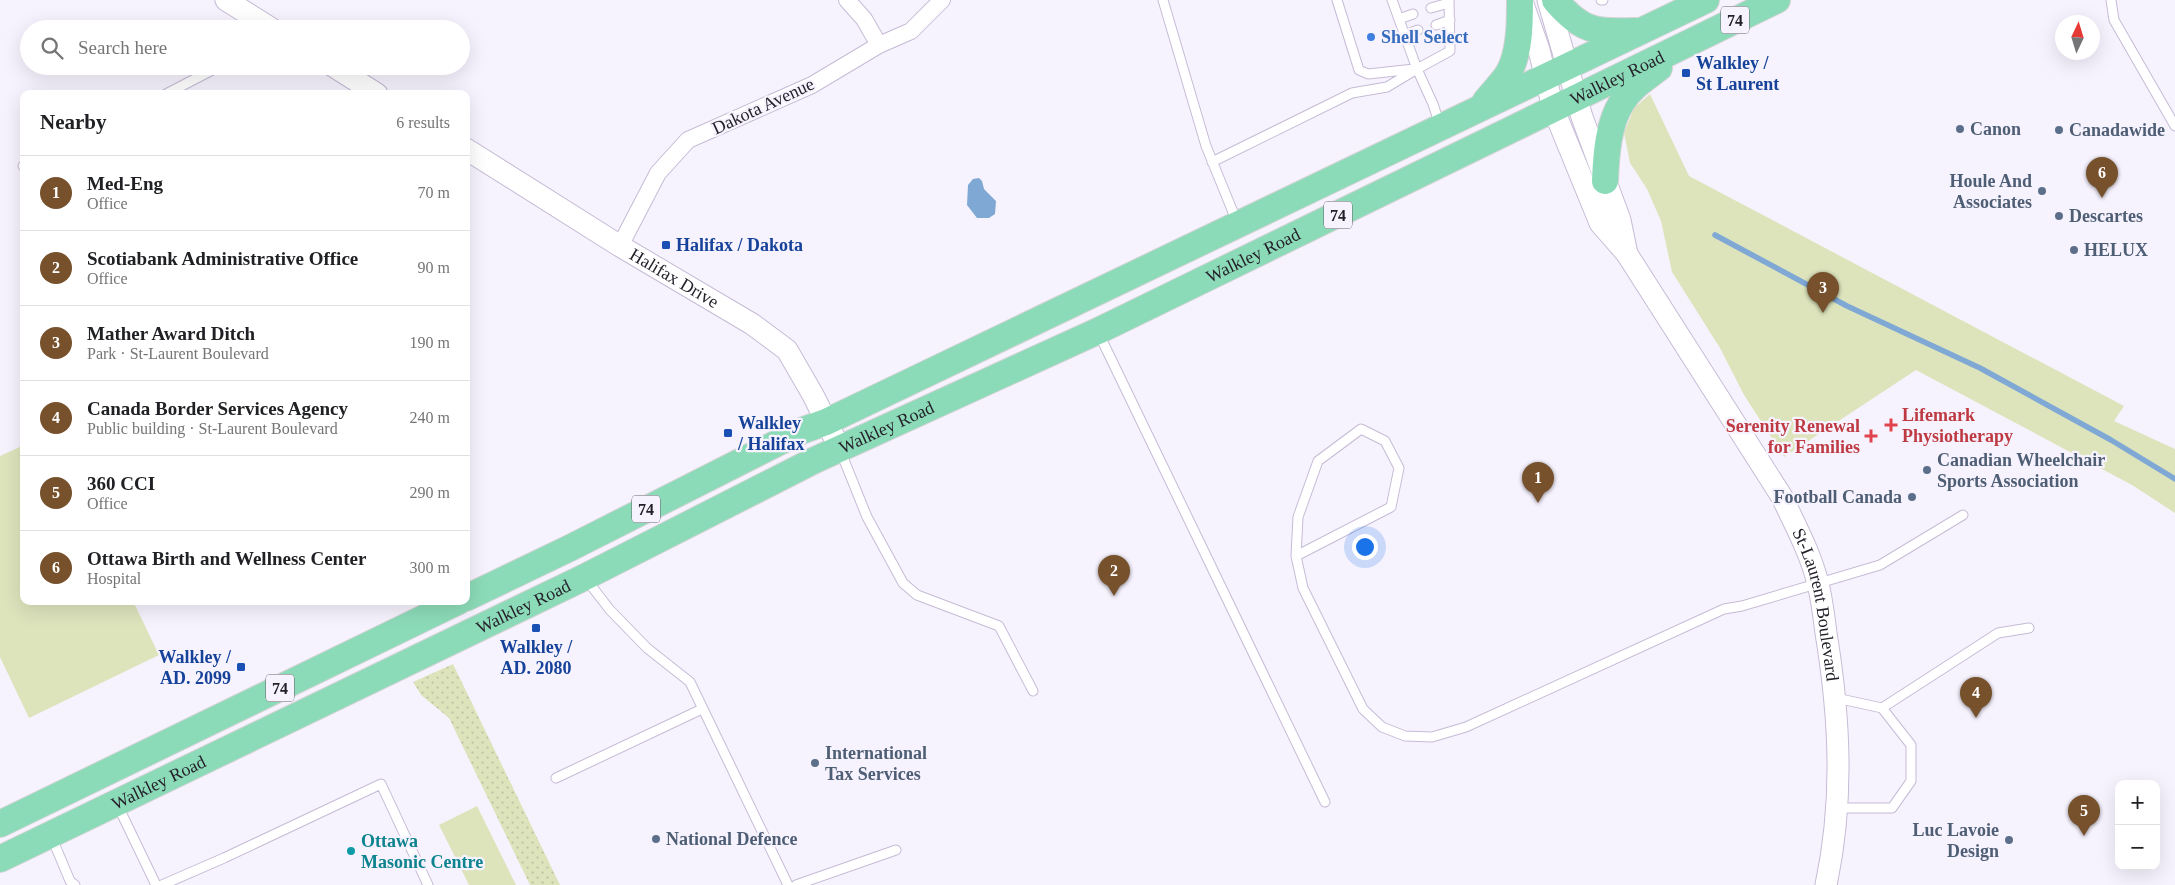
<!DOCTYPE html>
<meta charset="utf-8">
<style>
body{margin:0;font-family:"Times New Roman",serif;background:#f6f6f6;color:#202124}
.controls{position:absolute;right:15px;bottom:15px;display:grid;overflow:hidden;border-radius:10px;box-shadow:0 5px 20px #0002}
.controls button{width:45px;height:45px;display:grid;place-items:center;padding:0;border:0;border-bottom:1px solid #e0e0e0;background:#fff;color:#202124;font:25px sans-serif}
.compass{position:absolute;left:2055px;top:15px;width:45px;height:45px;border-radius:50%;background:#fff;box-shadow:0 5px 20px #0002;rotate:4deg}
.you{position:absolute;left:1364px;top:546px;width:18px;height:18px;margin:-12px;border:4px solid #fff;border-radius:50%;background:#1a73e8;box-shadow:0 0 0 8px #1a73e833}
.badge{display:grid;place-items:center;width:32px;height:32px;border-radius:50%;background:#76512c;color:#fff;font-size:16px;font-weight:700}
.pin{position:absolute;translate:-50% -41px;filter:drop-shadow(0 1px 2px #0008)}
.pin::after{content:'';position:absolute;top:26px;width:18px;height:15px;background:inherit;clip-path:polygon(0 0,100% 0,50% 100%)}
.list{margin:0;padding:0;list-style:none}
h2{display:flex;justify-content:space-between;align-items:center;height:65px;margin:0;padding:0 20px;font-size:21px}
h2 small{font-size:16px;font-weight:400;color:#757577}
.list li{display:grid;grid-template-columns:32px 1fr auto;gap:15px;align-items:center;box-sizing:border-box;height:75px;padding:0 20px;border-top:1px solid #e0e0e0}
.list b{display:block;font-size:19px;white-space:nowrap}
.list p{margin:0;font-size:16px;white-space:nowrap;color:#757577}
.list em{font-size:16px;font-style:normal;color:#757577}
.icon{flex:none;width:28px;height:28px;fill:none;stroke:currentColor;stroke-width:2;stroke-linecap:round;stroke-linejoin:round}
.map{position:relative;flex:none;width:2175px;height:885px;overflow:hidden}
.search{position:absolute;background:#fff;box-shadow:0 5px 20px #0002;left:20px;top:20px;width:450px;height:55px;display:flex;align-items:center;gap:12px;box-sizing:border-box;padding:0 18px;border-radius:28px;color:#757577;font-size:19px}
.panel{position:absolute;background:#fff;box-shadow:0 5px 20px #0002;left:20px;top:90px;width:450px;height:515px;border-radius:10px}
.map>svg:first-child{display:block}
</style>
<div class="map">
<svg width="2175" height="885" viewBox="0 0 2175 885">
<defs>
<pattern id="grass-dots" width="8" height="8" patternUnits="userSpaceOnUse" patternTransform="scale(1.25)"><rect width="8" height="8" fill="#dde4bc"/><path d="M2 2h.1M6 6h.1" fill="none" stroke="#bec3a2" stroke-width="1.8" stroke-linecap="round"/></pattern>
</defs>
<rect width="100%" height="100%" fill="#f7f3fe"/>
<path fill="url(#grass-dots)" d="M453,664L560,885H530L449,718L421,695L413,682Z"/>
<path fill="#dde4bc" d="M1650,94L1689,176L2124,406L2114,421L2175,449V513L2132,485L1916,370L1784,457L1744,395L1720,348L1672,272L1661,221L1647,189L1630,163L1624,133L1634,108Z
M24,445V601H133L159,655L29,718L0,657V456Z
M477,806L516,885H469L439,825Z"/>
<path fill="#7fa8d4" d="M979,178L982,181L984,189L996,201L995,214L989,218H977L967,205L968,185L973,179Z"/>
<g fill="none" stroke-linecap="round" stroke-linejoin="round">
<path stroke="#7fa8d4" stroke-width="5.5" d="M1715,235L1847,306L1980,368L2111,440L2175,479"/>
<defs>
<path id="service" d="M1163,0L1206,146L1237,222
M1337,0L1359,70L1368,74L1414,69
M1392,0L1417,69
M1601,0H1603
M2111,0L2114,20L2175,126
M1431,8L1449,3
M1399,19L1413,14
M1436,25L1450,20
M1405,35L1418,30
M166,94L220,66
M1440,125L1433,104L1417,69L1450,51L1449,0
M1212,162L1352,93L1387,87L1417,69
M23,166H24
M1099,334L1325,802
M840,450L867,517L903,583L917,595L999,626L1033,691
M1296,556L1391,507L1399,468L1385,441L1361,429L1318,461L1298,517L1296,556L1303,588L1363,709L1382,727L1405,736L1432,737L1466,727L1724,609L1742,606L1880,565L1963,515
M586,579L610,610L647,648L690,682L788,885
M1836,698L1882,708L1911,745V781L1892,808H1836
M1882,708L1998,633L2029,628
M556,778L702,709
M117,804L156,885
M52,838L70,881L75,885
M162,885L224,858L381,784L428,885
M796,885L896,850"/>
<path id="minor" d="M847,0L864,19L879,45
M620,246L658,173L688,140L812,85L879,45L911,31L942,0"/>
<g id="tertiary">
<path d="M226,0L272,29"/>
<path d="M1548,0L1582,117L1620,220L1627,254"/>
<path id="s1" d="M1523,4L1539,50L1553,108L1600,223L1627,254L1782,497C1795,525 1811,554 1818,584C1822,600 1824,617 1826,633C1840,719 1844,800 1826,885"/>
<path d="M333,66L377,94"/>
<path id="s2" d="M466,149L620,246L752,324L787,350L813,395L840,449"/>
</g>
<g id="primary">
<path d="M1555,0C1582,32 1595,32 1635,31"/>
<path d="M1485,102C1492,93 1501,84 1508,74C1520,53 1520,23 1520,0"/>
<path d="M1605,181C1606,155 1608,124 1622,102C1631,87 1646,78 1659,68"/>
<path d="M466,598L570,548L801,431L826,422L1706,0"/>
<path d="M0,824L459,601"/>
<path id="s3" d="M0,859L585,577L815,460L1098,331L1777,0"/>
</g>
</defs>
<use href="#service" stroke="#c6bbd6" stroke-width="11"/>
<use href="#minor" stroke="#c6bbd6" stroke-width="18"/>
<use href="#tertiary" stroke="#c6bbd6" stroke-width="23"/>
<use href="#primary" stroke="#d3d3d5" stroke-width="28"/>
<use href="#service" stroke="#fff" stroke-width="9"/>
<use href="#minor" stroke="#fff" stroke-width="16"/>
<use href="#tertiary" stroke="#fff" stroke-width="21"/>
<use href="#primary" stroke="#8cdbb8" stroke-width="26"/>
</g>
<circle fill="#3f7fe0" stroke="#f7f3fe" stroke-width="2" cx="1371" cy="37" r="5"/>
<g fill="#1a4fb4" stroke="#f7f3fe" stroke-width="2">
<rect x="1681" y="68" width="10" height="10" rx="2.5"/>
<rect x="661" y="240" width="10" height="10" rx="2.5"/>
<rect x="723" y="428" width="10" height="10" rx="2.5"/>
<rect x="531" y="623" width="10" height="10" rx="2.5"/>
<rect x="236" y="662" width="10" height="10" rx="2.5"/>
</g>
<g fill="#5c6f8a" stroke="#f7f3fe" stroke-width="2">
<circle cx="1960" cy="129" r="5"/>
<circle cx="2059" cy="130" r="5"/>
<circle cx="2042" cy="191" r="5"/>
<circle cx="2059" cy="216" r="5"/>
<circle cx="2074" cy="250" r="5"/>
<circle cx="1927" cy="470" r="5"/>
<circle cx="1912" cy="497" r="5"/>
<circle cx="815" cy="763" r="5"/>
<circle cx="656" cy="839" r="5"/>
<circle cx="2009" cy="840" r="5"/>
</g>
<g fill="#e0444e" stroke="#f7f3fe" stroke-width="2">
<path d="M1888.5 417.5h5v5h5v5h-5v5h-5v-5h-5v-5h5z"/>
<path d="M1868.5 428.5h5v5h5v5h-5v5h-5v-5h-5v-5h5z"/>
</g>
<circle fill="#0f9aa8" stroke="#f7f3fe" stroke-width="2" cx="351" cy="851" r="5"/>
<g text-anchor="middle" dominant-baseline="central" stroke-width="4.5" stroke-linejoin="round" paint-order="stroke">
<g fill="#f7f3fe" stroke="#64606a" stroke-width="1">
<rect x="1721" y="6.5" width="28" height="27" rx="4"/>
<rect x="1324" y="201.5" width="28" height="27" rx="4"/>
<rect x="632" y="495.5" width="28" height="27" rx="4"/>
<rect x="266" y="674.5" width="28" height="27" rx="4"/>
</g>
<g font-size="16" font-weight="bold" fill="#25212b">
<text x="1735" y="20">74</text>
<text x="1338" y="215">74</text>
<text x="646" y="509">74</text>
<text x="280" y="688">74</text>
</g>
<g font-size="18" font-weight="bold" fill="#366cbe" stroke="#f7f3fe" text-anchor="start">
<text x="1381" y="37">Shell Select</text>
</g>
<g font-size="18" font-weight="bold" fill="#164399" stroke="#f7f3fe" text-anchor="start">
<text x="1696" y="63">Walkley /<tspan x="1696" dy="21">St Laurent</tspan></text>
<text x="676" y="245">Halifax / Dakota</text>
<text x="738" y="423">Walkley<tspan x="738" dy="21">/ Halifax</tspan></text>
<text x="536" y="647" text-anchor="middle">Walkley /<tspan x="536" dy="21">AD. 2080</tspan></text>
<text x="231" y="657" text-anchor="end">Walkley /<tspan x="231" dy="21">AD. 2099</tspan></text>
</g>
<g font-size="18" fill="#25212b" stroke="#f7f3fe">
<text stroke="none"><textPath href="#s3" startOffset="1796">Walkley Road</textPath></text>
<text transform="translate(763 106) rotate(-25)">Dakota Avenue</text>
<text stroke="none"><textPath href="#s3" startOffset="1391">Walkley Road</textPath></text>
<text stroke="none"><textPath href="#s2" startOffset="245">Halifax Drive</textPath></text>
<text stroke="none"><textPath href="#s3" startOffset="986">Walkley Road</textPath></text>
<text stroke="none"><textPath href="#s3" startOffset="581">Walkley Road</textPath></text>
<text stroke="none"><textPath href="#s1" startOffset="676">St-Laurent Boulevard</textPath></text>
<text stroke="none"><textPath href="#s3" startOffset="176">Walkley Road</textPath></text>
</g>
<g font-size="18" font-weight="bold" fill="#4e5e75" stroke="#f7f3fe" text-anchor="start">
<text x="1970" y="129">Canon</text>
<text x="2069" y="130">Canadawide</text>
<text x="2032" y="181" text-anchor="end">Houle And<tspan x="2032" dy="21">Associates</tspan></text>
<text x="2069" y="216">Descartes</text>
<text x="2084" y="250">HELUX</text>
<text x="1937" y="460">Canadian Wheelchair<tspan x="1937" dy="21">Sports Association</tspan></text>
<text x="1902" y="497" text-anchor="end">Football Canada</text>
<text x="825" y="753">International<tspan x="825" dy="21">Tax Services</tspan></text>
<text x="1999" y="830" text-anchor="end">Luc Lavoie<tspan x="1999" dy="21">Design</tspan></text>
<text x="666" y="839">National Defence</text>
</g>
<g font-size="18" font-weight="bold" fill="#be3a42" stroke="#f7f3fe" text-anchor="start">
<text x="1902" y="415">Lifemark<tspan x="1902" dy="21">Physiotherapy</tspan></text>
<text x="1860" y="426" text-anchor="end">Serenity Renewal<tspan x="1860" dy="21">for Families</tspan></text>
</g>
<g font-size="18" font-weight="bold" fill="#0d838f" stroke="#f7f3fe" text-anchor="start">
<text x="361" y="841">Ottawa<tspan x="361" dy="21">Masonic Centre</tspan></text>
</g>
</g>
</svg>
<div class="controls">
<button>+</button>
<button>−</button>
</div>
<svg class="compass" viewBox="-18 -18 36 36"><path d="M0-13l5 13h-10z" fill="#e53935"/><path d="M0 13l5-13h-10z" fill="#757577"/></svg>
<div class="you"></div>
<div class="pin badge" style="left:1538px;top:503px">1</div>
<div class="pin badge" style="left:1114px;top:596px">2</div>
<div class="pin badge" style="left:1823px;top:313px">3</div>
<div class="pin badge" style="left:1976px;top:718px">4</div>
<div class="pin badge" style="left:2084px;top:836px">5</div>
<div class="pin badge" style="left:2102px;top:198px">6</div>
<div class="search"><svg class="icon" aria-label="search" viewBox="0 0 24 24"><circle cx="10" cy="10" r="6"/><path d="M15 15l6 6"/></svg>Search here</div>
<section class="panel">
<h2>Nearby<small>6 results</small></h2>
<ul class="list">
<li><span class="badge">1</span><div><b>Med-Eng</b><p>Office</p></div><em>70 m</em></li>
<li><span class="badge">2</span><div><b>Scotiabank Administrative Office</b><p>Office</p></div><em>90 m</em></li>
<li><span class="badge">3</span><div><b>Mather Award Ditch</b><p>Park · St-Laurent Boulevard</p></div><em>190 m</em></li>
<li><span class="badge">4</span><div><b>Canada Border Services Agency</b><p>Public building · St-Laurent Boulevard</p></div><em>240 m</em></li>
<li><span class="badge">5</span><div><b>360 CCI</b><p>Office</p></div><em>290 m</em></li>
<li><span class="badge">6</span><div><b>Ottawa Birth and Wellness Center</b><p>Hospital</p></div><em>300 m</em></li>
</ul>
</section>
</div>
